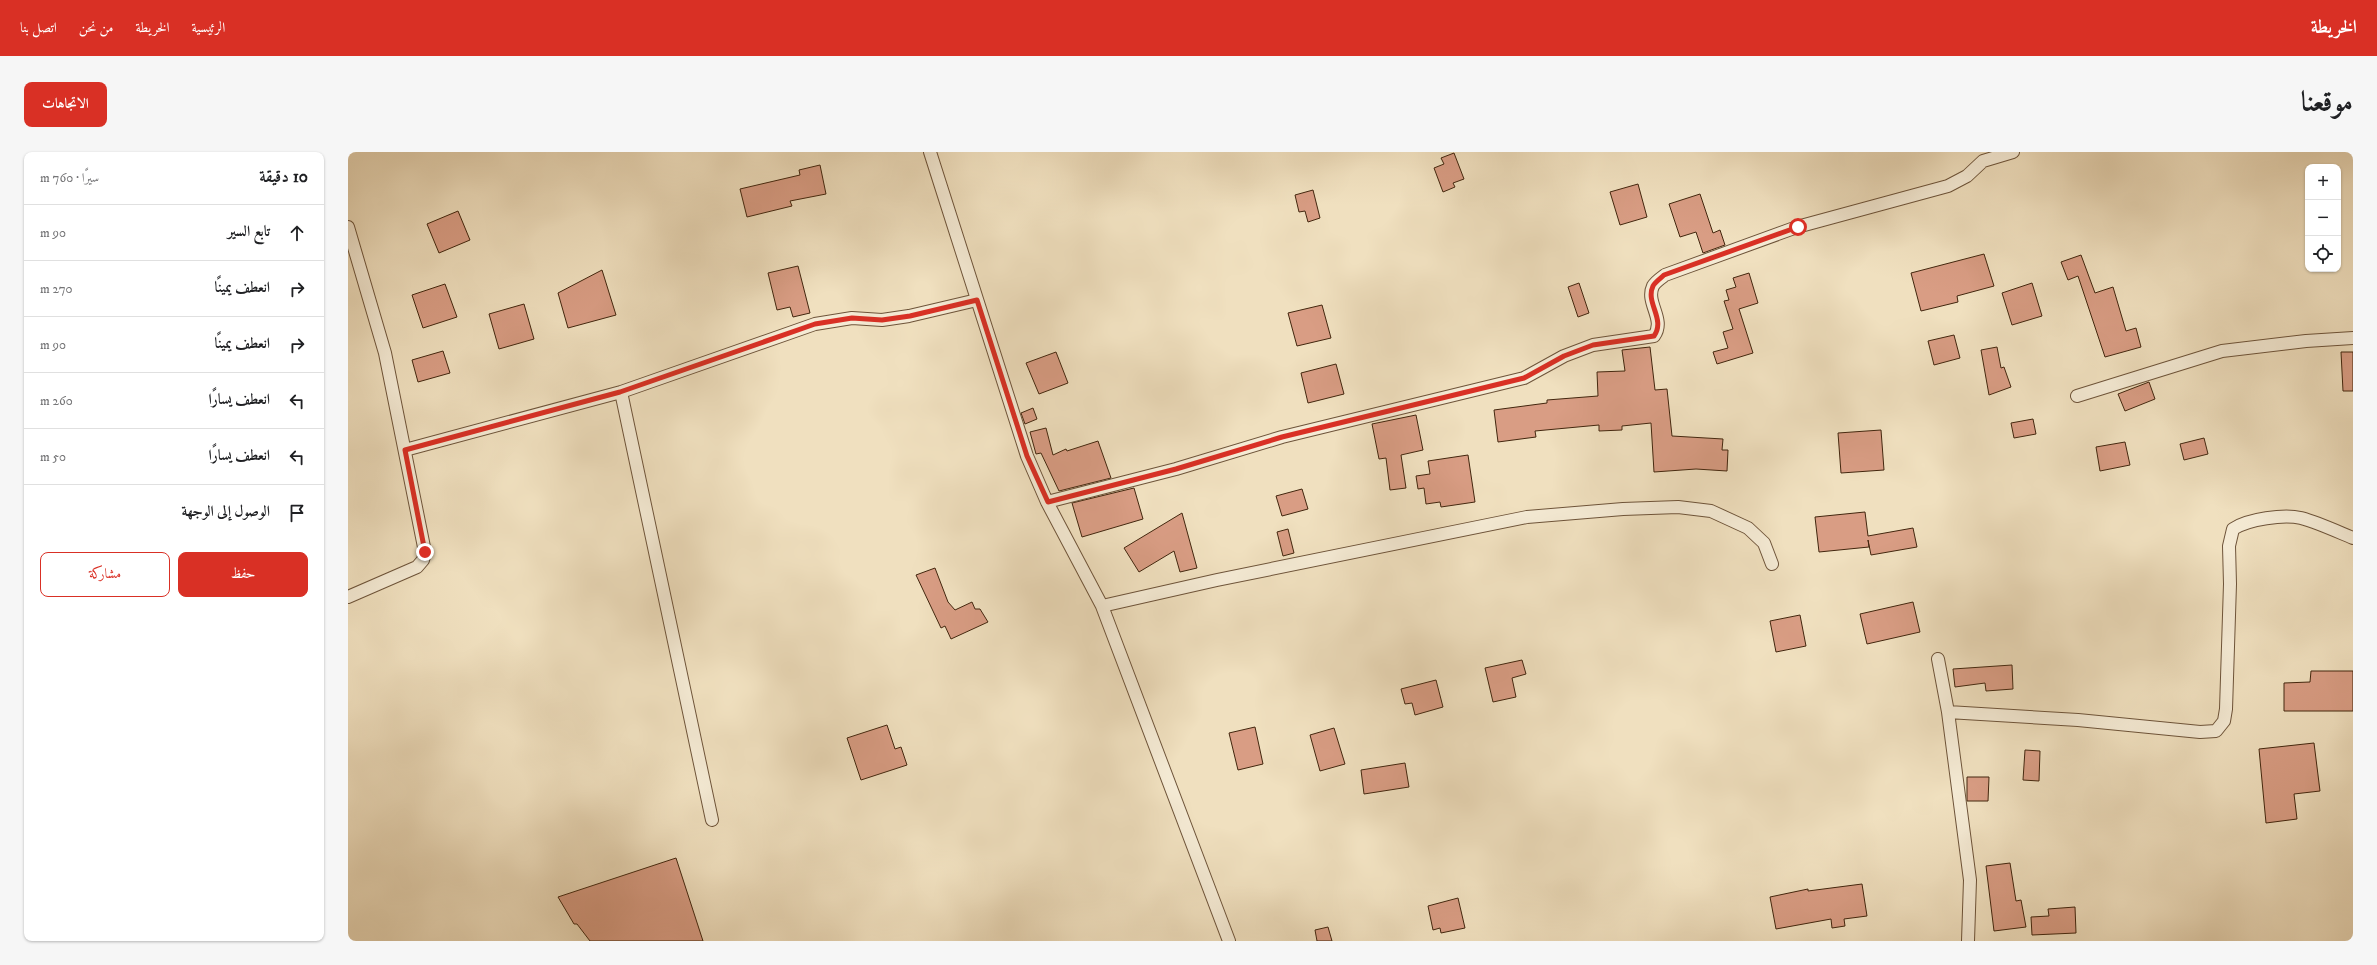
<!DOCTYPE html>
<html lang="ar">
<meta charset="utf-8">
<style>
body{margin:0;font-family:"IM FELL DW Pica",Amiri,serif;background:#f6f6f6;color:#202124;direction:rtl}
.controls{position:absolute;right:12px;top:12px;display:grid;overflow:hidden;border-radius:8px;box-shadow:0 1px 3px #0004}
.controls button{width:36px;height:36px;display:grid;place-items:center;padding:0;border:0;border-bottom:1px solid #e0e0e0;background:#fff;color:#202124;font:20px sans-serif}
.stop{position:absolute;width:12px;height:12px;margin:-9px;border:3px solid #d93025;border-radius:50%;background:#fff}
.stop.end{background:#d93025;border-color:#fff;box-shadow:0 1px 4px #0008}
.list{margin:0;padding:0;list-style:none}
h2{display:flex;justify-content:space-between;align-items:center;height:52px;margin:0;padding:0 16px;font-size:17px}
h2 small{font-size:13px;font-weight:400;color:#757577}
.list li{display:grid;grid-template-columns:26px 1fr auto;gap:12px;align-items:center;box-sizing:border-box;height:56px;padding:0 16px;border-top:1px solid #e0e0e0}
.list b{display:block;font-size:15px;white-space:nowrap}
.list em{font-size:13px;font-style:normal;color:#757577}
.actions{display:flex;gap:8px;padding:12px 16px}
.actions a{flex:1;padding:9px 0;border:1px solid #d93025;border-radius:8px;text-align:center;font-size:14px;color:#d93025}
.actions .main{background:#d93025;color:#fff}
.icon{flex:none;width:22px;height:22px;fill:none;stroke:currentColor;stroke-width:2;stroke-linecap:round;stroke-linejoin:round}
.map{position:relative;flex:none;width:2005px;height:789px;overflow:hidden;direction:ltr;border-radius:8px}
header{display:flex;align-items:center;gap:24px;box-sizing:border-box;height:56px;padding:0 20px;background:#d93025;color:#fff}
header strong{font-size:19px}
nav{display:flex;gap:22px;margin-inline-start:auto;font-size:14px}
.intro{display:flex;align-items:center;justify-content:space-between;box-sizing:border-box;height:96px;padding:0 24px}
h1{margin:0;font-size:28px}
.button{padding:10px 18px;border-radius:8px;background:#d93025;color:#fff;font-size:14px;font-weight:700}
main{display:flex;gap:24px;padding:0 24px}
aside{flex:1;background:#fff;border-radius:8px;box-shadow:0 1px 3px #0004}
.map>svg:first-child{display:block}
</style>
<header>
<strong>الخريطة</strong>
<nav><a>الرئيسية</a><a>الخريطة</a><a>من نحن</a><a>اتصل بنا</a></nav>
</header>
<div class="intro"><h1>موقعنا</h1><a class="button">الاتجاهات</a></div>
<main>
<div class="map">
<svg width="2005" height="789" viewBox="0 0 2005 789">
<rect width="100%" height="100%" fill="#f0e0bf"/>
<filter id="stains"><feTurbulence type="fractalNoise" baseFrequency=".005" numOctaves="4"/><feColorMatrix values="0 0 0 0 .2 0 0 0 0 .09 0 0 0 0 .02 0 0 0 .5 -.17"/></filter>
<radialGradient id="worn" r=".72"><stop offset=".6" stop-color="#630" stop-opacity="0"/><stop offset="1" stop-color="#630" stop-opacity=".3"/></radialGradient>
<path fill="#d99d84" stroke="#42260e" d="M1106,1L1116,27L1105,31L1107,35L1095,40L1086,16L1096,12L1093,6Z
M472,13L478,42L442,49L444,54L399,65L392,37L452,23L451,18Z
M1290,32L1299,65L1272,73L1262,40Z
M965,38L972,66L960,70L957,59L951,60L947,43Z
M1352,42L1365,81L1372,78L1377,93L1355,101L1348,80L1332,85L1321,52Z
M110,59L122,88L91,101L79,72Z
M1636,102L1646,134L1609,144L1610,150L1573,159L1563,121Z
M1733,103L1747,141L1765,135L1778,179L1788,176L1793,195L1757,205L1730,124L1720,128L1713,110Z
M450,114L462,161L445,165L442,155L429,158L420,121Z
M254,118L268,163L220,176L210,141Z
M1401,121L1410,151L1391,157L1405,201L1369,212L1365,200L1380,196L1375,180L1385,177L1376,149L1381,148L1378,138L1388,135L1385,126Z
M1231,131L1241,161L1230,165L1220,135Z
M1684,131L1694,164L1664,173L1654,141Z
M97,132L109,165L75,176L64,143Z
M176,152L186,187L151,197L141,162Z
M974,153L983,186L949,194L940,161Z
M1606,183L1612,206L1586,213L1580,189Z
M1302,195L1307,238L1319,237L1324,284L1375,287L1374,298H1380L1379,319L1348,317L1306,320L1303,271L1274,274V278L1251,279V273L1187,279L1188,285L1150,290L1146,258L1199,251V248L1250,244L1249,220L1277,219L1274,198Z
M1649,195L1653,216L1656,215L1663,235L1641,243L1633,198Z
M95,199L102,221L70,230L64,208Z
M708,200L720,231L691,242L678,211Z
M1993,200H2005V239H1995Z
M988,212L996,242L960,251L953,221Z
M1801,230L1807,247L1777,259L1770,242Z
M685,256L689,267L677,272L673,261Z
M1068,263L1075,298L1053,303L1058,336L1042,338L1038,306L1031,307L1024,272Z
M1685,267L1688,282L1666,286L1663,271Z
M698,276L705,303L718,297L719,299L750,289L763,326L711,339L693,301L688,302L682,280Z
M1533,278L1536,318L1493,321L1490,281Z
M1856,286L1860,302L1836,308L1832,292Z
M1777,290L1782,313L1752,319L1748,295Z
M1120,303L1127,350L1093,355L1092,350L1078,352L1076,336L1070,337L1068,324L1082,322L1080,309Z
M786,336L795,367L734,385L724,351Z
M954,337L960,357L934,364L928,344Z
M1517,360L1520,384L1565,376L1569,395L1523,403L1520,388L1521,395L1471,400L1467,365Z
M834,361L849,416L832,420L826,399L791,420L776,396Z
M940,377L946,401L935,404L929,380Z
M587,416L600,450L607,458L624,450L627,457H632L640,470L603,487L597,474L593,476L568,423Z
M1565,450L1572,480L1519,492L1512,462Z
M1452,463L1458,494L1428,500L1422,469Z
M1174,508L1178,522L1164,526L1168,545L1145,550L1137,516Z
M1664,513L1665,537L1638,539L1637,531L1607,535L1605,517Z
M1963,519H2005V559H1936V531L1962,530Z
M1088,528L1095,555L1067,563L1064,551L1057,552L1053,537Z
M539,573L547,597L553,595L559,613L513,628L499,586Z
M907,575L915,612L890,618L881,581Z
M986,576L997,612L972,619L962,583Z
M1966,591L1972,639L1946,642L1949,667L1918,671L1911,597Z
M1677,598L1692,599L1691,629L1675,628Z
M1057,611L1061,635L1016,642L1013,618Z
M1619,625H1641L1640,649H1619Z
M328,706L355,789H242L229,772H226L210,745Z
M1662,711L1668,749L1673,748L1678,775L1646,779L1638,714Z
M1514,732L1519,764L1496,767L1497,774L1484,776L1483,767L1428,777L1422,745L1460,737V739Z
M1110,746L1117,776L1093,781L1092,776L1085,778L1080,754Z
M1727,755L1728,781L1684,783L1683,765L1701,764L1700,757Z
M980,775L984,789H969L967,778Z"/>
<g fill="none" stroke-linecap="round" stroke-linejoin="round">
<defs>
<path id="street" d="M582,0L679,304L699,350L754,454L881,789
M0,75L37,201L77,400L75,408L69,415L0,445
M273,240L364,668
M1729,244L1874,199L1958,189L2005,186
M57,298L273,240L467,172L504,166L534,168L561,164L629,148
M699,350L828,317L934,285L1176,226L1216,204L1245,193L1306,184C1318,167 1297,151 1305,134C1307,130 1313,126 1317,123L1449,75L1600,34L1619,24L1635,9L1665,0
M754,454L869,428L1179,365L1275,357L1330,355L1363,359L1400,376L1416,391L1424,412
M1590,507L1600,560
M1620,789L1622,728L1600,560L1730,568L1852,580L1868,579L1876,569L1878,557L1882,432L1881,394L1885,377C1900,367 1936,362 1953,366C1971,371 1988,379 2005,386"/>
</defs>
<use href="#street" stroke="#6e543a" stroke-width="14"/>
<use href="#street" stroke="#f5ebd5" stroke-width="12"/>
</g>
<g fill="none" stroke-linecap="round" stroke-linejoin="round">
<path stroke="#d93025" stroke-width="5" d="M77,400L57,298L272,240L467,172L504,166L534,168L562,164L629,148L679,304L700,350L828,317L934,285L1176,226L1216,204L1245,193L1306,184C1318,167 1297,151 1305,134C1307,130 1313,126 1316,123L1450,75"/>
</g>
<rect width="100%" height="100%" filter="url(#stains)"/>
<rect width="100%" height="100%" fill="url(#worn)"/>
</svg>
<div class="controls">
<button>+</button>
<button>−</button>
<button><svg class="icon" aria-label="locate" viewBox="0 0 24 24"><circle cx="12" cy="12" r="6"/><path d="M12 2v4M12 18v4M2 12h4M18 12h4"/></svg></button>
</div>
<div class="stop" style="left:1450px;top:75px"></div>
<div class="stop end" style="left:77px;top:400px"></div>
</div>
<aside>
<h2>10 دقيقة<small>سيرًا · 760 m</small></h2>
<ul class="list">
<li><svg class="icon" aria-label="ahead" viewBox="0 0 24 24"><path d="M12 20V5M6 11l6-6 6 6"/></svg><div><b>تابع السير</b></div><em>90 m</em></li>
<li><svg class="icon" aria-label="right" viewBox="0 0 24 24"><path d="M7 20v-9h11M14 6l5 5-5 5"/></svg><div><b>انعطف يمينًا</b></div><em>270 m</em></li>
<li><svg class="icon" aria-label="right" viewBox="0 0 24 24"><path d="M7 20v-9h11M14 6l5 5-5 5"/></svg><div><b>انعطف يمينًا</b></div><em>90 m</em></li>
<li><svg class="icon" aria-label="left" viewBox="0 0 24 24"><path d="M17 20v-9H6M10 6l-5 5 5 5"/></svg><div><b>انعطف يسارًا</b></div><em>260 m</em></li>
<li><svg class="icon" aria-label="left" viewBox="0 0 24 24"><path d="M17 20v-9H6M10 6l-5 5 5 5"/></svg><div><b>انعطف يسارًا</b></div><em>50 m</em></li>
<li><svg class="icon" aria-label="arrive" viewBox="0 0 24 24"><path d="M6 21V4h12l-3 4 3 4H6"/></svg><div><b>الوصول إلى الوجهة</b></div></li>
</ul>
<div class="actions"><a class="main">حفظ</a><a>مشاركة</a></div>
</aside>
</main>
